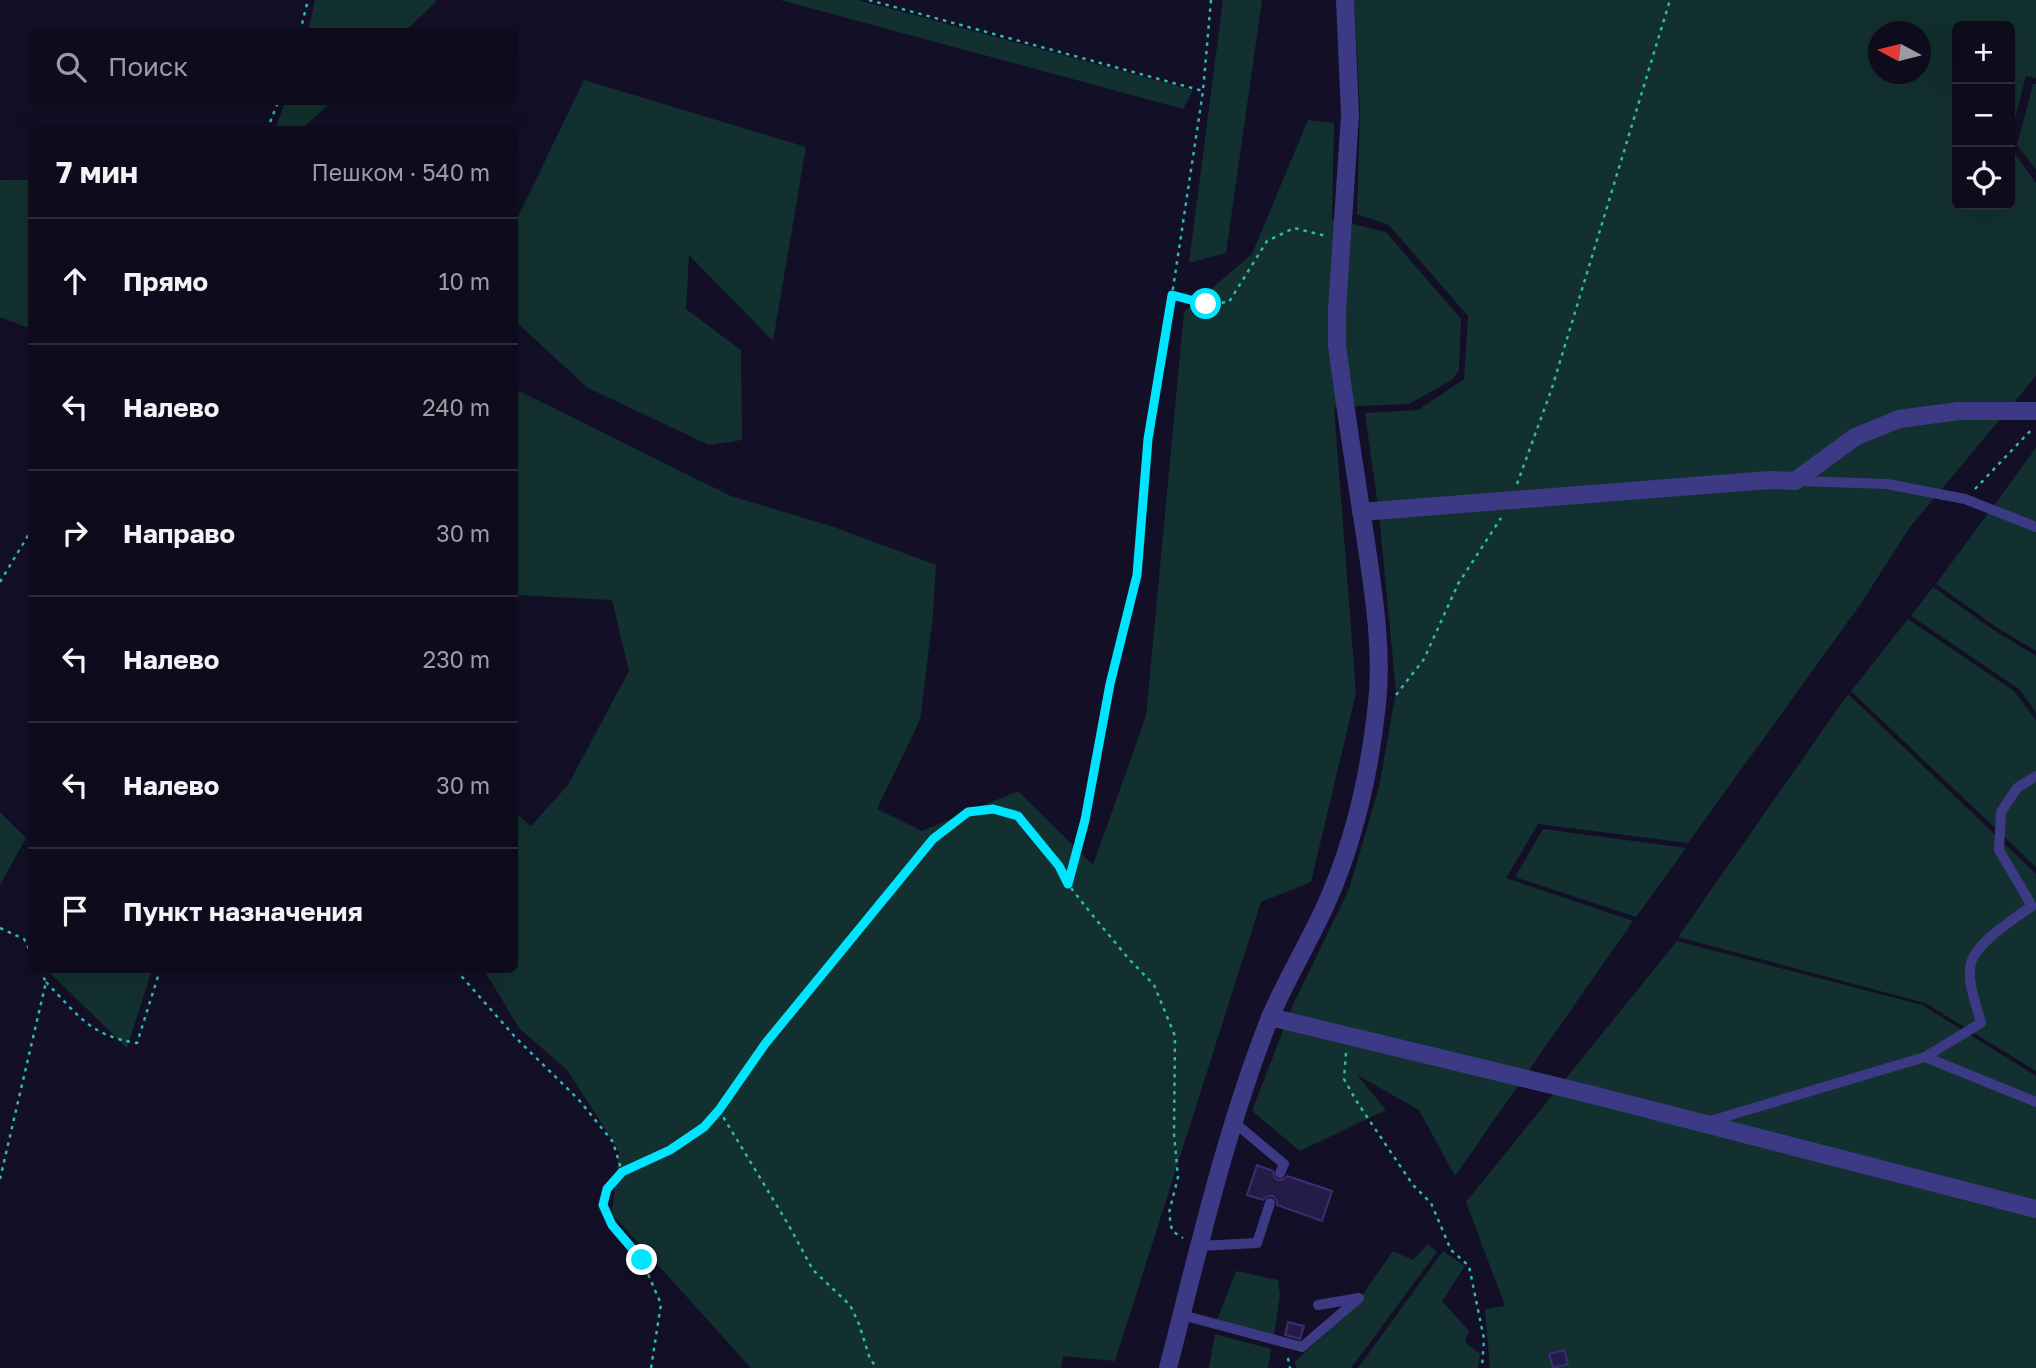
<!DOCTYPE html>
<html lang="ru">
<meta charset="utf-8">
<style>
body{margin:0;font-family:"Golos Text",sans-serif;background:#1c1929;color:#f1f3f6}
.controls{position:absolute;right:21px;top:21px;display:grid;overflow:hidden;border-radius:10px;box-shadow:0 7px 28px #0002}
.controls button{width:63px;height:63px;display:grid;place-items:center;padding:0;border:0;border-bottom:2px solid #2e2b3b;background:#0e0b1c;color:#f1f3f6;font:35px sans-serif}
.compass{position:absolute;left:1868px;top:21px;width:63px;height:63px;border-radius:50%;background:#0e0b1c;box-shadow:0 7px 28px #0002;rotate:277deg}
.stop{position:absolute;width:21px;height:21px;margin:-16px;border:5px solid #00e5ff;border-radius:50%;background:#fff}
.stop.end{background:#00e5ff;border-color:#fff;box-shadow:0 2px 7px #0008}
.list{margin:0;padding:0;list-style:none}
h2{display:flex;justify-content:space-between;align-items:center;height:91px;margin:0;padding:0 28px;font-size:30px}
h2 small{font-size:23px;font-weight:400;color:#9b9ba3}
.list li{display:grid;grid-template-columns:46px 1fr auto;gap:21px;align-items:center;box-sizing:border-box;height:126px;padding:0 28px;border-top:2px solid #2e2b3b}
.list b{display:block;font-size:26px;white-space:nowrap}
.list em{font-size:23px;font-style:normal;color:#9b9ba3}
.icon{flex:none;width:38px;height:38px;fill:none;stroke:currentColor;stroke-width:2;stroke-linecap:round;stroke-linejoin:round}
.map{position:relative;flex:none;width:2036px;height:1368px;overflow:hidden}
.search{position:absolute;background:#0e0b1c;box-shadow:0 7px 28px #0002;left:28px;top:28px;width:490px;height:77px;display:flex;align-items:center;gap:18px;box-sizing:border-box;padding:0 24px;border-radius:10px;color:#9b9ba3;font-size:26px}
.panel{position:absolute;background:#0e0b1c;box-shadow:0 7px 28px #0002;left:28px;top:126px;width:490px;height:847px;border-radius:10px}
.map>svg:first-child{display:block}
</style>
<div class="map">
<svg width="2036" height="1368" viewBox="0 0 2036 1368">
<rect width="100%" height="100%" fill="#130f26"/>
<path fill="#12302f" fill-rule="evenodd" d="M315,0H433L437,1L405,31H308Z
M780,0H858L1193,90L1183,109Z
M1223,0H1262L1226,253L1189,263Z
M1354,0H2036V78L2026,76L2010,138V26H1957V205H2010V147L2036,183V376L1910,527L1860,605L1688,843L1538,824L1506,878L1633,921L1455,1176L1419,1110L1357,1075L1386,1110L1300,1151L1252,1111L1292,1007L1349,889L1379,787L1396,692L1379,514L1365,413L1418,410L1464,379L1468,316L1389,225L1357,214L1360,110ZM1878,32H1920V74H1878Z
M584,80L806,147L773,341L689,255L686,309L741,350L742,440L709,445L588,388L515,321V223Z
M2033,84H2036V170L2017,145Z
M285,102H331L302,129H275Z
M1308,120L1334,123L1332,219L1386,232L1461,319L1459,370L1452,380L1409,404L1334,407L1356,693L1311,882L1261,902L1115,1361L1063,1356L1061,1368H751L612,1214L619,1151L568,1071L519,1028L484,970H514L515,813L531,826L568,785L629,671L612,600L515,595L514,397L519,391L731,496L834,527L936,565L933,615L920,720L877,809L922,831L1018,791L1093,865L1146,716L1184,312L1252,254Z
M0,180H31V329L0,317Z
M2036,448V651L1996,627L1936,584Z
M1933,587L1992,629L2036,656V712L2019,689L1911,616Z
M1908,619L2014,691L2036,720V867L1851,691Z
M1848,694L2036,874V1071L1925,1003L1678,937Z
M0,812L26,838L0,885Z
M1543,829L1686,848L1636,917L1515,877Z
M1677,941L1922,1005L2036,1076V1368H1490L1485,1309L1505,1306L1466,1202Z
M50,970H152L127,1048L49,972Z
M1428,1244L1437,1252L1351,1368H1297L1294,1362L1352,1310L1393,1251L1413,1260Z
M1443,1251L1465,1266L1442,1301L1469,1331L1465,1342L1480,1354L1478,1368H1358Z
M1236,1271L1278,1280L1280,1295L1274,1335L1217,1320Z
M1215,1334L1271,1349L1268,1368H1209Z"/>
<path fill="#241b47" stroke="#3b2d73" stroke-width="2" d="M1257,1165L1273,1171L1274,1177L1278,1180L1284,1179L1287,1176L1332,1191L1322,1221L1277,1205V1201L1273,1196H1268L1263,1200L1247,1195Z
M1288,1322L1304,1326L1300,1339L1285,1335Z
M1564,1350L1568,1364L1553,1368L1549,1354Z"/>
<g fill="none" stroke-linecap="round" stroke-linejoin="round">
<path stroke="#2fb8b0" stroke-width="2.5" stroke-dasharray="3.5 5" stroke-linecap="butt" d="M869,0L1203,91
M1211,0L1203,91L1172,295L1206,304L1229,302L1267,241L1294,228L1326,236
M300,32L308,0
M267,130L278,102
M1517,484L1552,388L1670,0
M1975,489L2033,428
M0,582L32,529
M1396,695L1424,659L1458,584L1501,518
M1068,884L1085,820L1110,684L1137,575L1148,439L1172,295
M0,928L24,939L32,954
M456,970L516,1038L579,1100L613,1142L622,1172
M46,982C77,1014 90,1036 137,1043L160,970
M1346,1053L1344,1079L1357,1102L1413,1185L1431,1203L1451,1250L1469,1266L1484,1339L1482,1368
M719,1110L788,1224L813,1270L850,1305L859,1324L870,1359L877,1368
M0,1179L46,982L40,970
M1288,1358L1290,1368
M651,1368L661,1304L642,1260L612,1225L603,1205L607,1189L622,1172L670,1150L704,1127L719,1110L766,1044L933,839L968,812L993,809L1018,816L1059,866L1068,884L1089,911L1128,958L1154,985L1175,1036L1174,1134L1178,1177L1169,1213L1172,1231L1183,1238"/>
<path stroke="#3d3a85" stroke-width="10" d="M1799,481L1887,484L1965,499L2036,527
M1925,1057L2036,1102
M1707,1122L1925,1057L1981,1023C1977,1006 1966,981 1971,963C1977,942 2015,918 2032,906L1999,850L2001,812L2017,788L2036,776
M1235,1123L1284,1164L1280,1173
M1199,1246L1257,1243L1270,1203
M1182,1315L1302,1347L1359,1298L1318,1305"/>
<path stroke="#3d3a85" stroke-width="18" d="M1361,512L1769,480L1795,481L1855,437L1899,419L1959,411H2036
M1270,1017L1593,1095L2036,1209"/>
<path stroke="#3d3a85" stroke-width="18" d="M1168,1368C1198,1252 1225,1132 1269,1020C1286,979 1310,941 1328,900C1355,838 1370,771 1377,704C1383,648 1373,590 1365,535C1355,471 1345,408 1337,345V310L1350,115L1345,0"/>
</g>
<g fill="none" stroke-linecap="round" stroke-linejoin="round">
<path stroke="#00e5ff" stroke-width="9" d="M642,1260L612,1225L603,1205L607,1189L622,1172L670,1150L704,1127L719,1110L765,1044L933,839L968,812L993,809L1018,816L1059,866L1068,884L1085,820L1110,684L1137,575L1148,439L1172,295L1206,304"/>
</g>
</svg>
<div class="controls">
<button>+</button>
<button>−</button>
<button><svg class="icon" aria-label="locate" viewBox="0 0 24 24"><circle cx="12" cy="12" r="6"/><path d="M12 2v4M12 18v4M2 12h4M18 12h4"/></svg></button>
</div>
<svg class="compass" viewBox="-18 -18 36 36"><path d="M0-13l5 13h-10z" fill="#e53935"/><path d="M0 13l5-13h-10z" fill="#9b9ba3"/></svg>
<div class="stop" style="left:1206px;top:304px"></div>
<div class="stop end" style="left:642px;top:1260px"></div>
<div class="search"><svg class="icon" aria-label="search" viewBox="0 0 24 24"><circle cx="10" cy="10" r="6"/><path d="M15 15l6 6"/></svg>Поиск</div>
<section class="panel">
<h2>7 мин<small>Пешком · 540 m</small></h2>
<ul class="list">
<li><svg class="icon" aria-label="ahead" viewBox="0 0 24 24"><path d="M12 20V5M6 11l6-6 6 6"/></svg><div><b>Прямо</b></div><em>10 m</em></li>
<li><svg class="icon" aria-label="left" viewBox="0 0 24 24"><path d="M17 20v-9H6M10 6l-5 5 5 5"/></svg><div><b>Налево</b></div><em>240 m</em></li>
<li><svg class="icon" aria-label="right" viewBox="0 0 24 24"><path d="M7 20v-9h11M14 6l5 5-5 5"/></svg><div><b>Направо</b></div><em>30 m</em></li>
<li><svg class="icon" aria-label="left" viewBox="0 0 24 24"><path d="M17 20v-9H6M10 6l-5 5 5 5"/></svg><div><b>Налево</b></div><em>230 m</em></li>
<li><svg class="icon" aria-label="left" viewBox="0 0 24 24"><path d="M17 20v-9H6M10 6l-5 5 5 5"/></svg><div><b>Налево</b></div><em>30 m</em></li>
<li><svg class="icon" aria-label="arrive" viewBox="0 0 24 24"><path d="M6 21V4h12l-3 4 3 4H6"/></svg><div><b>Пункт назначения</b></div></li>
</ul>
</section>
</div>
